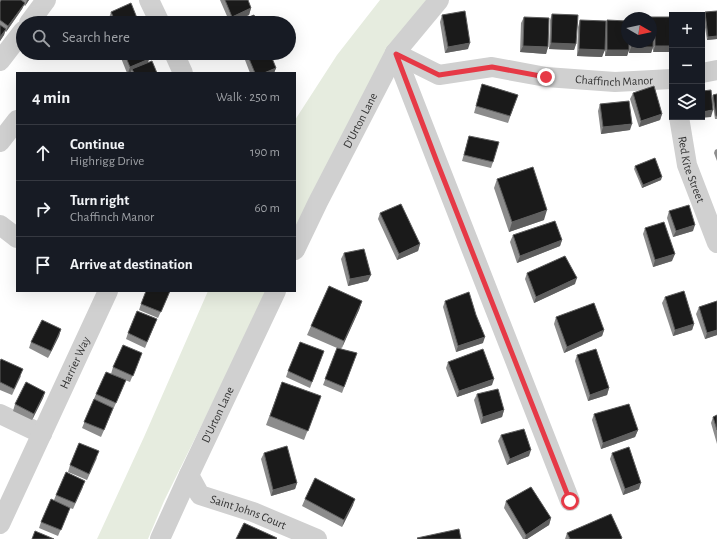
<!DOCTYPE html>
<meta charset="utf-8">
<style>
body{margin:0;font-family:"Alegreya Sans",sans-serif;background:#20242c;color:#f1f3f6}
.controls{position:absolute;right:12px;top:12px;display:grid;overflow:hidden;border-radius:0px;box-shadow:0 4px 16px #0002}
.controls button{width:36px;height:36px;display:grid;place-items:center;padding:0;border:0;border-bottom:1px solid #363941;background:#171b24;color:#f1f3f6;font:20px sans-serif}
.compass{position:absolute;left:621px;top:12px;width:36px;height:36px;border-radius:50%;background:#171b24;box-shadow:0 4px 16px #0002;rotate:99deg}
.stop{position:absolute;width:12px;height:12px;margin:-9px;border:3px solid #e63946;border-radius:50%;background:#fff}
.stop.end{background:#e63946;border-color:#fff;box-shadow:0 1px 4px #0008}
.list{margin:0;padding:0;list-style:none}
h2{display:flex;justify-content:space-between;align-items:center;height:52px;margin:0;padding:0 16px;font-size:17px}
h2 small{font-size:13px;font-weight:400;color:#9ea1a6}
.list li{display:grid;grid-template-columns:26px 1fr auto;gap:12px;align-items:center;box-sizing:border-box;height:56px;padding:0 16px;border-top:1px solid #363941}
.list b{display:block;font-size:15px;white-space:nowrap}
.list p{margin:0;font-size:13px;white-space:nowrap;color:#9ea1a6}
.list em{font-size:13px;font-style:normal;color:#9ea1a6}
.icon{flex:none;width:22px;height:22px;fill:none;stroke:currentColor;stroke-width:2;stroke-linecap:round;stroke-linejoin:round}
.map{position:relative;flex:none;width:717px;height:539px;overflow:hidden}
.search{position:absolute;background:#171b24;box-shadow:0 4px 16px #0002;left:16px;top:16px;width:280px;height:44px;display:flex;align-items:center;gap:10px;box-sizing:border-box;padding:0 14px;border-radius:22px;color:#9ea1a6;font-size:15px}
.panel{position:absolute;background:#171b24;box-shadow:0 4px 16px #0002;left:16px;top:72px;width:280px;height:220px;border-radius:0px}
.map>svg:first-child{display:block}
</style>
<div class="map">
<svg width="717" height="539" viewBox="0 0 717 539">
<rect width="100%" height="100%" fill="#fff"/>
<path fill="#e6ecdf" d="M380,0H430L295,237V120L337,55Z
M208,291H268L164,501L148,539H97L144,437Z"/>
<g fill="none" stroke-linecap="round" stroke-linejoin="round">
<g stroke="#d0d0d0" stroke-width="20">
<path d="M149,0L160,23"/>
<path d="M29,23L46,0"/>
<path d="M174,53L183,73"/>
<path d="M395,53L437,161L570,501"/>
<path id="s1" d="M395,53L439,75L492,67L546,77L615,82L672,79"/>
<path d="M0,61L23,31"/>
<path d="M702,73L717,70"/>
<path id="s2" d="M679,117L687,165L717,243"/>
<path d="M0,142L17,120"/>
<path d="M0,225L17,238"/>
<path id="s3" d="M295,250L318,202L395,53L439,0"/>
<path d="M0,414L42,434"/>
<path id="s4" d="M189,475L200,495L253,512L317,539"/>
<path id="s5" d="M0,524L108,291"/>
<path id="s6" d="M160,539L189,475L276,291"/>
</g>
</g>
<path fill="#8c8c8c" d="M1,0H29L25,6L24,5L22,9L6,32L5,31L4,35L0,41V2Z
M220,0H248L251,8L249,15L230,23Z
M111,12L139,23H111L109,18Z
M705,12L717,39L707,40L703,15Z
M552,14L576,44L574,50L549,49L550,20Z
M442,15L468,49L445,53L440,22Z
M524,17L548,47L546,54L520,52L521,23Z
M672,17L653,52V48L651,53H629V50L627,56H605V47L602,57L577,56L578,27L580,20L605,25L607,20L627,42H651V18Z
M119,53H147L149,59L148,63L157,73H131V72L127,73Z
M247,54L276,68L274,73H250L245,60Z
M482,84L518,95L508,123L474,113Z
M633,93L662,114L660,120L639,127L630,99Z
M717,94V119H715L712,98L713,95Z
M600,104L630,130L601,134L598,111Z
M469,136L493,162L491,168L462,161Z
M717,149V161L714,153L715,150Z
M635,166L661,180L642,188L634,169Z
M497,179L544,220L509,232L494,188Z
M669,211L693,231L673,237L667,218Z
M380,213L420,244L418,251L397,260L378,219Z
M645,228L672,261L653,267L643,234Z
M513,235L562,240L560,246L517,263L510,242Z
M344,253L368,281L348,286L341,259Z
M527,273L575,284L534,303L525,279Z
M168,296L158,318L139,310L141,304Z
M665,297L694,324L692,330L673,336L662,303Z
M362,301L359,310L341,349L357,353L342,393L323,385L337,348L307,335L311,326Z
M445,301L483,343L456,352L443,307Z
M717,301V335L705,339L696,314L699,307Z
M556,317L604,330L602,336L564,353L554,324Z
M157,319L145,348L126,339L128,333Z
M61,329L59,336L48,358L29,348L31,342Z
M324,351L310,388L286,377L288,371Z
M142,353L130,382L111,374L113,367Z
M577,355L609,388L607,395L588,401L575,361Z
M0,361L21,376L12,395L0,390Z
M448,362L492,385L457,397L446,368Z
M282,382L321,396L304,440L266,425Z
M123,387L101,437L82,428L96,394Z
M45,392L43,398L32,420L13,411L15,404Z
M477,394L504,410L502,417L481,424L474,400Z
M594,414L638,430L635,437L601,449L592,420Z
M717,415V444L711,423L713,417Z
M501,435L529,456L507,465L498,441Z
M264,453L297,483L295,489L271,496L261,459Z
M612,453L639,489L623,495L610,459Z
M97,458L87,480L68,472L70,465Z
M83,487L73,509L70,508L58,536L39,528L41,522L54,500L56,495Z
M305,499L353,505L342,527L302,506Z
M506,501L551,518L549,525L527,539H523L504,508Z
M567,533L622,538V539H565Z"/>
<path fill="#5f5f5f" d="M27,0H29L25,6Z
M25,3L22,9L6,32L8,26Z
M251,8L249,15L230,23L232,17Z
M6,29L4,35L0,41V37Z
M717,36V39L707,40L708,37Z
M470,43L468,49L445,53L448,47Z
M551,43L576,44L574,50L549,49Z
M523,46L548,47L546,54L520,52Z
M655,46H672V52H653Z
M631,47H653L651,53H629Z
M579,49L605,50L602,57L577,56Z
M607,50H629L627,56H605Z
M149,59L147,65L132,69L131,72L128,73L130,67Z
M276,68L274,73H264Z
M713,110L711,117L690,119L691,117H702V112Z
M662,114L660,120L639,127L641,121Z
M632,124L630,130L601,134L603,127Z
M662,177L661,180L642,188L643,185Z
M547,210L544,220L509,232L512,222Z
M695,225L693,231L673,237L676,231Z
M562,240L560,246L517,263L520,256Z
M420,244L418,251L397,260L399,254Z
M675,254L672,261L653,267L655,260Z
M371,275L368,281L348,286L350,279Z
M577,278L575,284L534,303L536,297Z
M362,301L359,310L341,350L344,341Z
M694,324L692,330L673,336L675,330Z
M61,329L59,336L48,358L51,351Z
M604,330L602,336L564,353L567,347Z
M717,330V335L705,339L707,333Z
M485,337L483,343L456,352L458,346Z
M494,379L492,385L457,397L459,391Z
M609,388L607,395L588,401L590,395Z
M45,392L43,398L32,420L34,414Z
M504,410L502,417L481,424L483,417Z
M638,430L635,437L601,449L603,443Z
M531,450L529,456L507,465L510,459Z
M297,483L295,489L271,496L273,490Z
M641,483L639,489L623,495L625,489Z
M355,499L353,505L342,527L344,520Z
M551,518L549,525L527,539H525L526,535Z"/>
<path fill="#1a1a1a" stroke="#5f5f5f" d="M1,0H21L25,3L8,26L0,20V2Z
M225,0H248L251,8L232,17Z
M131,3L139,23H116L111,12Z
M465,11L470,43L448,47L442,15Z
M717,11V36L708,37L705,12Z
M680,13H703L702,33V15H680Z
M552,14L578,15L576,44L551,43Z
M254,15L257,23H234Z
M524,17L549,18L548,47L523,46Z
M631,17H672V46H655V24H654L653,47H631V42H651V18H631Z
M580,20L606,21L605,50L579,49Z
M607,20L627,21V42H629V50H607Z
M0,25L6,29L0,37Z
M124,53H147L149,59L130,67Z
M249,53H270L276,68L264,73H255L247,54Z
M152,61L157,73H134L132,69Z
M482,84L518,95L510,116L476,106Z
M654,86L662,114L641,121L633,93Z
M711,90L713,110L702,112V91Z
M717,94V116H716L713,95Z
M629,101L632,124L603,127L600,104Z
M469,136L499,142L493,162L464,155Z
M655,158L662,177L643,185L635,166Z
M533,167L547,210L512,222L497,179Z
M401,204L420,244L399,254L380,213Z
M689,205L695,225L676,231L669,211Z
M555,221L562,240L520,256L513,235Z
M664,222L675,254L655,260L645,228Z
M364,249L371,275L350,279L344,253Z
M565,256L577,278L536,297L527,273Z
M329,286L362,301L344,341L311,326Z
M146,291H170L161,312L141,304Z
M684,291L694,324L675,330L665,297Z
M469,292L476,315L485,337L458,346L445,301Z
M717,301V330L707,333L699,307Z
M594,303L604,330L567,347L556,317Z
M137,311L157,319L147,342L128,333Z
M42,320L61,329L51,351L31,342Z
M300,342L324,351L312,382L288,371Z
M123,345L142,353L133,376L113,367Z
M337,348L357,353L344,387L325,379Z
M483,349L494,379L459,391L448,362Z
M596,349L609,388L590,395L577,355Z
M1,359L23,369L14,389L0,382V361Z
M106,372L126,380L116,403L96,394Z
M26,382L45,392L34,414L15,404Z
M282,382L321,396L308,431L270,416Z
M498,389L504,410L483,417L477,394Z
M94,399L113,408L104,430L84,422Z
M629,404L638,430L603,443L594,414Z
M717,415V430L713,417Z
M524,429L531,450L510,459L501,435Z
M79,443L99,451L89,474L70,465Z
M287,446L297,483L273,490L264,453Z
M629,447L641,483L625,489L612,453Z
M66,472L85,481L75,503L56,495Z
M315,478L355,499L344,520L305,499Z
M531,487L551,518L526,535L506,501Z
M51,499L70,508L61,530L41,522Z
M611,514L622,538L621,539H570L567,533Z
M244,523L277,538L276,539H236Z
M459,529L461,539H418L417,538Z
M35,531L54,539H32Z"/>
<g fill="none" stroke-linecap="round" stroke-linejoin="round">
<path stroke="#e63946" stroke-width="5" d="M546,77L492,67L439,75L396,54L437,162L570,501"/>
</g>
<g text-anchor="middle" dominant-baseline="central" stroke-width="4" stroke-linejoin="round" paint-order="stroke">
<g font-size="12" fill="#333" stroke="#fff">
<text stroke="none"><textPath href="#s1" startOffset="226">Chaffinch Manor</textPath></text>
<text stroke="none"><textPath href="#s3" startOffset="145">D'Urton Lane</textPath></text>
<text stroke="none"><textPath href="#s2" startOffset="54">Red Kite Street</textPath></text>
<text stroke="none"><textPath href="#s5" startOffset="178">Harrier Way</textPath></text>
<text stroke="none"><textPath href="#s6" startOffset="137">D'Urton Lane</textPath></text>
<text stroke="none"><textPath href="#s4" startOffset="74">Saint Johns Court</textPath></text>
</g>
</g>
</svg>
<div class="controls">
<button>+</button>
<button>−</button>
<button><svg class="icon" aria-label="layers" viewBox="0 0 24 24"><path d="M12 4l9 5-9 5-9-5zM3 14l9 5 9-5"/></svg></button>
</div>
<svg class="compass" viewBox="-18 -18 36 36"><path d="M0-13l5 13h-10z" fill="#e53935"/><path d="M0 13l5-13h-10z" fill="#9ea1a6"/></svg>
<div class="stop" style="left:570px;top:501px"></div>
<div class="stop end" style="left:546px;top:77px"></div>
<div class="search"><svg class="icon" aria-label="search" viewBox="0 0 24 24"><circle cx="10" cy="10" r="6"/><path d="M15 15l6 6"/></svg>Search here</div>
<section class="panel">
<h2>4 min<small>Walk · 250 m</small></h2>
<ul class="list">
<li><svg class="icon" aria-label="ahead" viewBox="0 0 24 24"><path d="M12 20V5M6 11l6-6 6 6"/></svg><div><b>Continue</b><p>Highrigg Drive</p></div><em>190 m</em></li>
<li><svg class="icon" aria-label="right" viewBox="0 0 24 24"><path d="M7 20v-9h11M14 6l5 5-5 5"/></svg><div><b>Turn right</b><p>Chaffinch Manor</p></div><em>60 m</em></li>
<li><svg class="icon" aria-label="arrive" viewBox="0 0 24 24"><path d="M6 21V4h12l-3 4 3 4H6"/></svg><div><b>Arrive at destination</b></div></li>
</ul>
</section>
</div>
